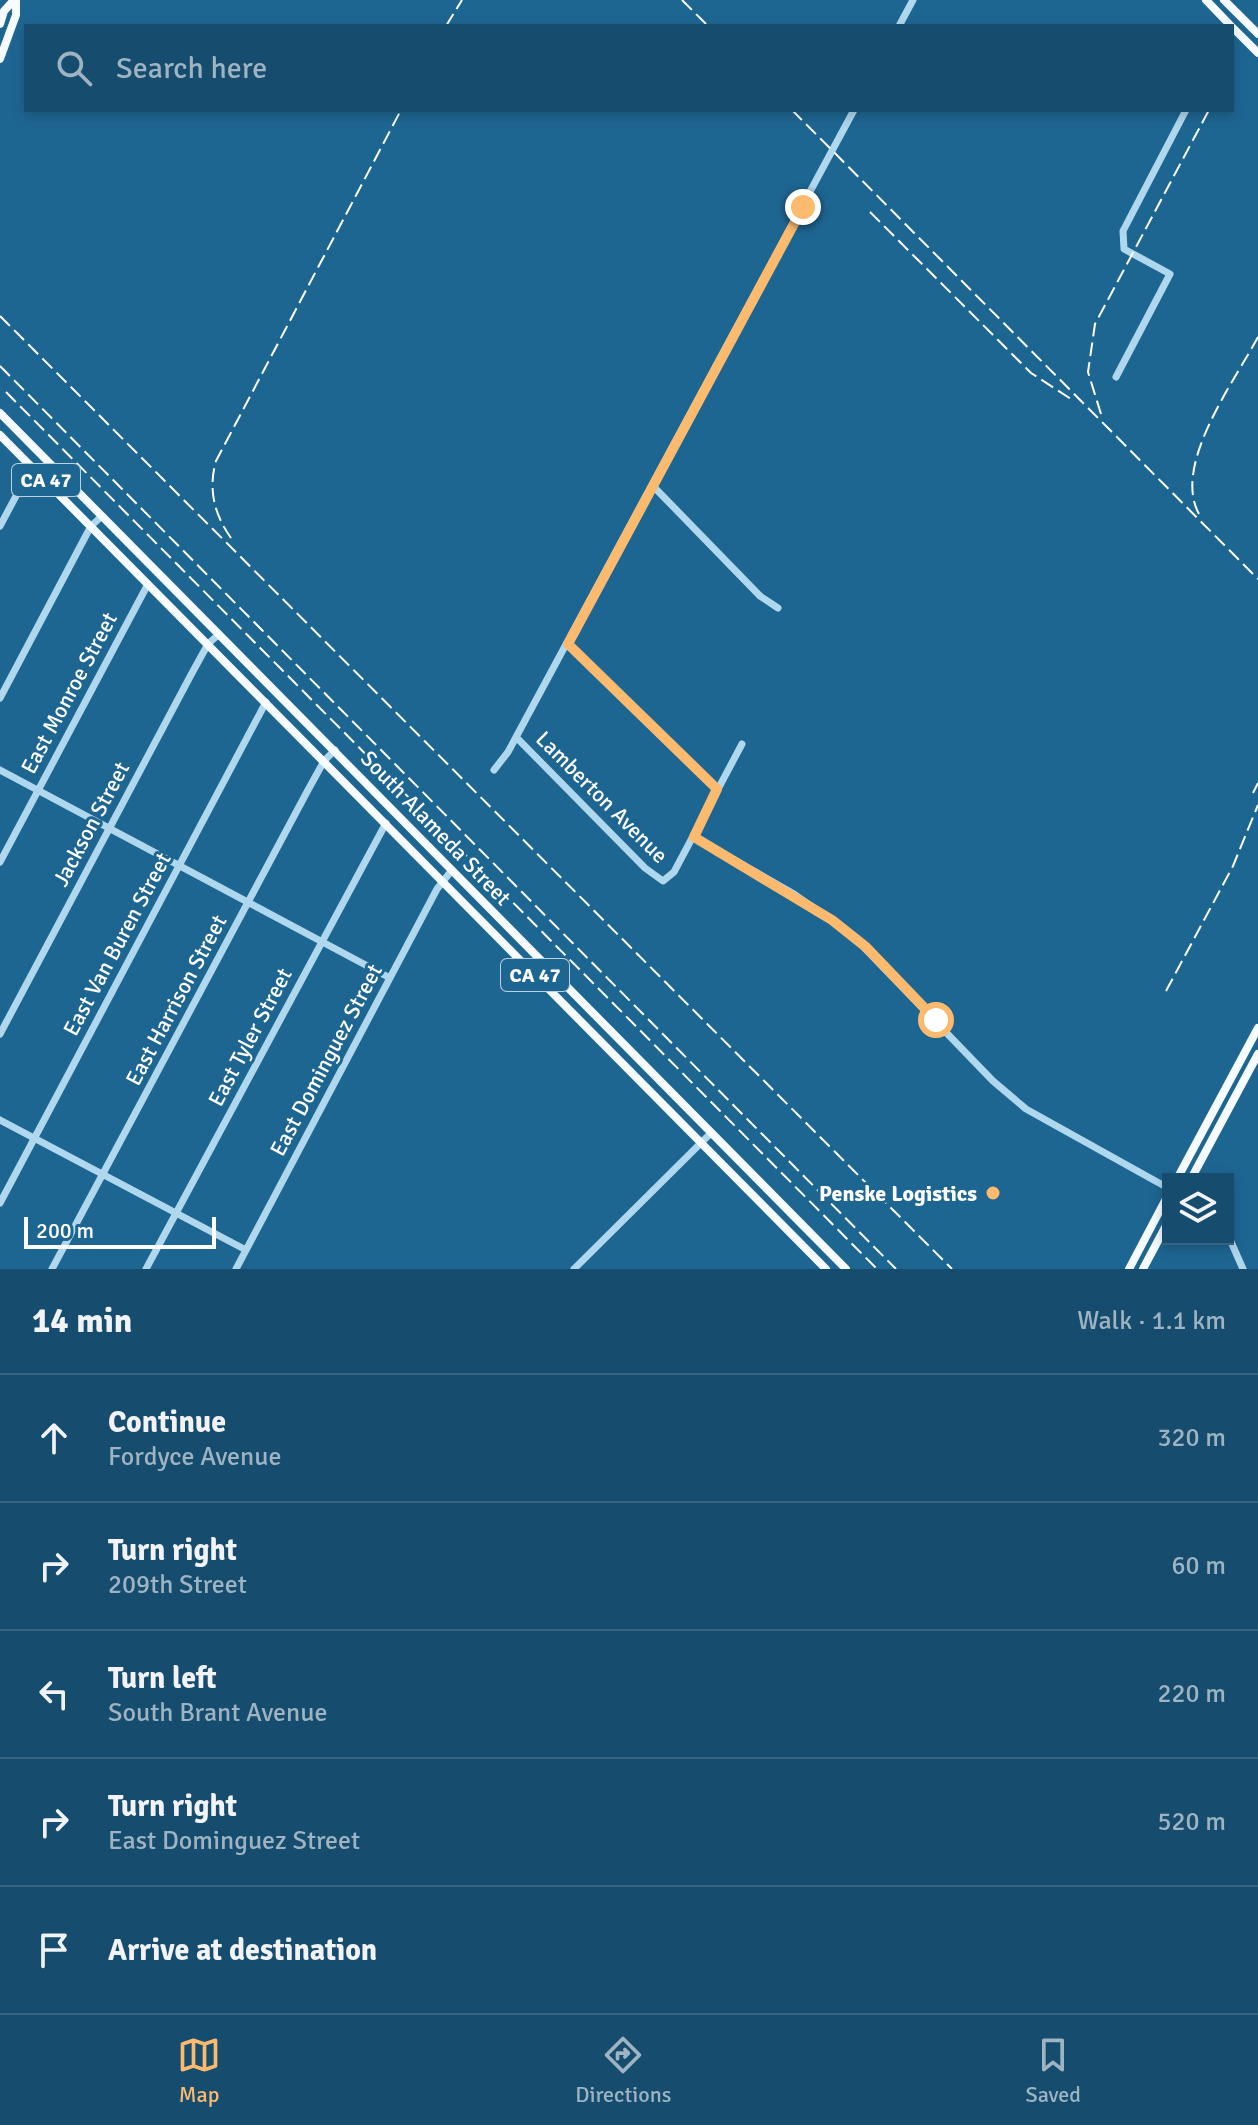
<!DOCTYPE html>
<meta charset="utf-8">
<style>
body{margin:0;font-family:Signika,sans-serif;background:#1f5373;color:#f1f3f6}
.controls{position:absolute;right:24px;bottom:24px;display:grid;overflow:hidden;border-radius:0px;box-shadow:0 4px 12px #0003}
.controls button{width:72px;height:72px;display:grid;place-items:center;padding:0;border:0;border-bottom:2px solid #356381;background:#164c6e;color:#f1f3f6;font:40px sans-serif}
.scale{position:absolute;left:24px;bottom:20px;width:192px;box-sizing:border-box;padding-left:8px;border:4px solid #fff;border-top:0;font-size:22px;line-height:28px;white-space:nowrap;color:#fff;-webkit-text-stroke:6px #1e6692;paint-order:stroke}
.stop{position:absolute;width:24px;height:24px;margin:-18px;border:6px solid #fcba6f;border-radius:50%;background:#fff}
.stop.end{background:#fcba6f;border-color:#fff;box-shadow:0 2px 8px #0008}
.list{margin:0;padding:0;list-style:none}
h2{display:flex;justify-content:space-between;align-items:center;height:104px;margin:0;padding:0 32px;font-size:34px}
h2 small{font-size:26px;font-weight:400;color:#9eb4c2}
.list li{display:grid;grid-template-columns:52px 1fr auto;gap:24px;align-items:center;box-sizing:border-box;height:128px;padding:0 32px;border-top:2px solid #356381}
.list b{display:block;font-size:30px;white-space:nowrap}
.list p{margin:0;font-size:26px;white-space:nowrap;color:#9eb4c2}
.list em{font-size:26px;font-style:normal;color:#9eb4c2}
.icon{flex:none;width:44px;height:44px;fill:none;stroke:currentColor;stroke-width:2;stroke-linecap:round;stroke-linejoin:round}
.map{position:relative;flex:none;width:1258px;height:1269px;overflow:hidden}
.search{position:absolute;background:#164c6e;box-shadow:0 4px 12px #0003;left:24px;right:24px;top:24px;height:88px;display:flex;align-items:center;gap:20px;box-sizing:border-box;padding:0 28px;border-radius:0px;color:#9eb4c2;font-size:30px}
.sheet{height:744px;background:#164c6e}
nav{display:flex;justify-content:space-around;align-items:center;box-sizing:border-box;height:112px;border-top:2px solid #356381;background:#164c6e;font-size:22px;color:#9eb4c2}
nav a{display:grid;justify-items:center;gap:4px}
nav .on{color:#fcba6f}
.map>svg:first-child{display:block}
</style>
<div class="map">
<svg width="1258" height="1269" viewBox="0 0 1258 1269">
<rect width="100%" height="100%" fill="#1e6692"/>
<g fill="none" stroke-linecap="round" stroke-linejoin="round">
<path stroke="#afd7ee" stroke-width="7" d="M899,26L913,0
M1116,377L1170,274L1124,249L1123,231L1186,110
M654,487L760,596L778,608
M0,526L32,466
M568,644L717,789
M0,698L91,526L102,516
M516,737L645,868L663,881L674,872L742,744
M0,770L390,978
M494,770L508,752L854,110
M694,837L794,894L851,934L993,1081L1026,1109L1168,1188
M0,862L148,584
M0,1034L192,673L208,644L219,634
M0,1120L246,1250
M0,1203L266,702
M1228,1235L1243,1269
M52,1269L308,790L324,761L335,750
M146,1269L386,823
M236,1269L437,889L452,870
M574,1269L711,1133"/>
<path stroke="#f6fbff" stroke-width="8" d="M1206,0L1231,26
M1224,0L1258,34
M0,24L4,11L14,0
M1232,27L1258,53
M0,59L16,15V0
M0,413L846,1269
M0,435L826,1269
M1177,1179L1258,1028
M1191,1179L1258,1054
M1129,1269L1168,1195
M1143,1269L1168,1222"/>
<path stroke="#fff" stroke-width="2" stroke-dasharray="14 6" stroke-linecap="butt" d="M682,0L708,26
M446,26L462,0
M792,110L1258,579
M870,212L1031,373L1071,399
M0,316L952,1269
M0,366L896,1269
M6,392L877,1269
M1101,414L1088,372L1095,324L1209,110
M1199,514C1172,465 1234,382 1258,337
M231,538C214,514 208,489 216,461L401,110
M1253,793L1258,783
M1166,991L1233,866L1258,805"/>
</g>
<g fill="none" stroke-linecap="round" stroke-linejoin="round">
<path stroke="#fcba6f" stroke-width="10" d="M803,207L568,644L717,789L694,837L832,920L866,947L936,1020"/>
</g>
<circle fill="#fcba6f" stroke="#1e6692" stroke-width="3" cx="993" cy="1193" r="8"/>
<g text-anchor="middle" dominant-baseline="central" stroke-width="6" stroke-linejoin="round" paint-order="stroke">
<g fill="#1e6692" stroke="#bcd1de" stroke-width="2">
<rect x="12" y="464" width="68" height="32" rx="6"/>
<rect x="501" y="959" width="68" height="32" rx="6"/>
</g>
<g font-size="20" font-weight="bold" fill="#fff">
<text x="46" y="480">CA 47</text>
<text x="535" y="975">CA 47</text>
</g>
<g font-size="22" fill="#fff" stroke="#1e6692">
<text transform="translate(69 693) rotate(-62)">East Monroe Street</text>
<text transform="translate(602 797) rotate(45)">Lamberton Avenue</text>
<text transform="translate(91 824) rotate(-62)">Jackson Street</text>
<text transform="translate(436 828) rotate(46)">South Alameda Street</text>
<text transform="translate(117 944) rotate(-62)">East Van Buren Street</text>
<text transform="translate(176 1000) rotate(-62)">East Harrison Street</text>
<text transform="translate(250 1037) rotate(-62)">East Tyler Street</text>
<text transform="translate(326 1060) rotate(-62)">East Dominguez Street</text>
</g>
<g font-size="22" font-weight="bold" fill="#fff" stroke="#1e6692" text-anchor="end">
<text x="977" y="1193">Penske Logistics</text>
</g>
</g>
</svg>
<div class="controls">
<button><svg class="icon" aria-label="layers" viewBox="0 0 24 24"><path d="M12 4l9 5-9 5-9-5zM3 14l9 5 9-5"/></svg></button>
</div>
<div class="scale">200 m</div>
<div class="stop" style="left:936px;top:1020px"></div>
<div class="stop end" style="left:803px;top:207px"></div>
<div class="search"><svg class="icon" aria-label="search" viewBox="0 0 24 24"><circle cx="10" cy="10" r="6"/><path d="M15 15l6 6"/></svg>Search here</div>
</div>
<section class="sheet">
<h2>14 min<small>Walk · 1.1 km</small></h2>
<ul class="list">
<li><svg class="icon" aria-label="ahead" viewBox="0 0 24 24"><path d="M12 20V5M6 11l6-6 6 6"/></svg><div><b>Continue</b><p>Fordyce Avenue</p></div><em>320 m</em></li>
<li><svg class="icon" aria-label="right" viewBox="0 0 24 24"><path d="M7 20v-9h11M14 6l5 5-5 5"/></svg><div><b>Turn right</b><p>209th Street</p></div><em>60 m</em></li>
<li><svg class="icon" aria-label="left" viewBox="0 0 24 24"><path d="M17 20v-9H6M10 6l-5 5 5 5"/></svg><div><b>Turn left</b><p>South Brant Avenue</p></div><em>220 m</em></li>
<li><svg class="icon" aria-label="right" viewBox="0 0 24 24"><path d="M7 20v-9h11M14 6l5 5-5 5"/></svg><div><b>Turn right</b><p>East Dominguez Street</p></div><em>520 m</em></li>
<li><svg class="icon" aria-label="arrive" viewBox="0 0 24 24"><path d="M6 21V4h12l-3 4 3 4H6"/></svg><div><b>Arrive at destination</b></div></li>
</ul>
</section>
<nav>
<a class="on"><svg class="icon" aria-label="map" viewBox="0 0 24 24"><path d="M3 6l6-2 6 2 6-2v14l-6 2-6-2-6 2zM9 4v14M15 6v14"/></svg>Map</a>
<a><svg class="icon" aria-label="directions" viewBox="0 0 24 24"><path d="M12 3l9 9-9 9-9-9zM9 14v-3h6M13 9l2 2-2 2"/></svg>Directions</a>
<a><svg class="icon" aria-label="saved" viewBox="0 0 24 24"><path d="M7 4h10v16l-5-4-5 4z"/></svg>Saved</a>
</nav>
